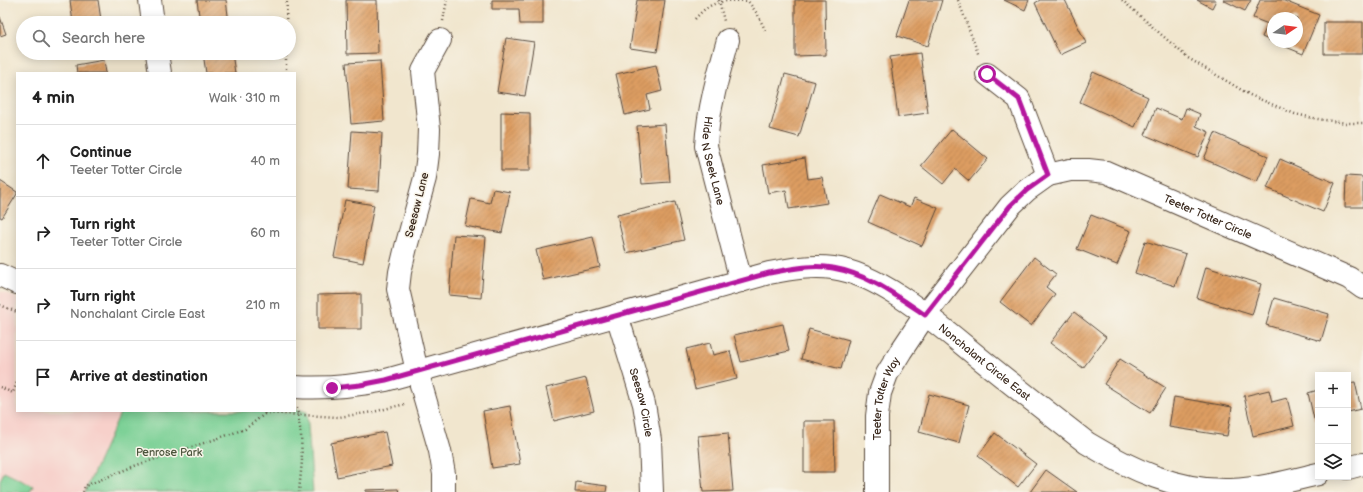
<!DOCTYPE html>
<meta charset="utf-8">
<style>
body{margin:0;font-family:"Balsamiq Sans",sans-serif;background:#f6f6f6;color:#222}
.controls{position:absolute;right:12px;bottom:12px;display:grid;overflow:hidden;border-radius:0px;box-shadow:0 2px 10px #0003}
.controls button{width:36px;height:36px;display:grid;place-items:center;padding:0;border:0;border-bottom:1px solid #e0e0e0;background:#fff;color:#222;font:20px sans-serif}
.compass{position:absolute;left:1267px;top:12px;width:36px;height:36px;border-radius:50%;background:#fff;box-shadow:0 2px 10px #0003;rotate:77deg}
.stop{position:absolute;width:12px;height:12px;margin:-9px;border:3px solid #b5179e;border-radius:50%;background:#fff}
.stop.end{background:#b5179e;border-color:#fff;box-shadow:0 1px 4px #0008}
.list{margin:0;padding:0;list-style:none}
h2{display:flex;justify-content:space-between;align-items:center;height:52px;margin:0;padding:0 16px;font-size:17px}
h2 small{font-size:13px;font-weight:400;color:#767676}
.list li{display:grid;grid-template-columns:26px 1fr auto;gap:12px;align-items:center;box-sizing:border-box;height:72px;padding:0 16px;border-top:1px solid #e0e0e0}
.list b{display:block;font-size:15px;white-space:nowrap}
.list p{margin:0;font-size:13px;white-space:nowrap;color:#767676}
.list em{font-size:13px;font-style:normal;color:#767676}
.icon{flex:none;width:22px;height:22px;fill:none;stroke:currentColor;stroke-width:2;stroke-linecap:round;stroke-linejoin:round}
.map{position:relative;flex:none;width:1363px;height:492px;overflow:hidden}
.search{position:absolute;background:#fff;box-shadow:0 2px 10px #0003;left:16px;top:16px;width:280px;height:44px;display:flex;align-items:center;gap:10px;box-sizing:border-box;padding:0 14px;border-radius:22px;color:#767676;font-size:15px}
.panel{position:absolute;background:#fff;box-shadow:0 2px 10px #0003;left:16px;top:72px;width:280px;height:340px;border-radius:0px}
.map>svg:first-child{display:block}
</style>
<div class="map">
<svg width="1363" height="492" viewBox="0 0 1363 492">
<defs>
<pattern id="building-hatch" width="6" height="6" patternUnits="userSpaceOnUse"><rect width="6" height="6" fill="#dd9d62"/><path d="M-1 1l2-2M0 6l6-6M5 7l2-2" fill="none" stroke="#b48050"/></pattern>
</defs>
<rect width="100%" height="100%" fill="#f7f3e8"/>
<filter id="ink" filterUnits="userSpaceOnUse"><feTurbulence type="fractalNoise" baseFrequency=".025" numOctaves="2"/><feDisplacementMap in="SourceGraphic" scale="8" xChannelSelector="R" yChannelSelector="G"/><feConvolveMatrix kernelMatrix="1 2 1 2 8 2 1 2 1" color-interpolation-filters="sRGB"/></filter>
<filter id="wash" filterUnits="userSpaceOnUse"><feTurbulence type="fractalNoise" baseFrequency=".012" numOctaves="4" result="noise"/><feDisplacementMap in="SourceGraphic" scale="16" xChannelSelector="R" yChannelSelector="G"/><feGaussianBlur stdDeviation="0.9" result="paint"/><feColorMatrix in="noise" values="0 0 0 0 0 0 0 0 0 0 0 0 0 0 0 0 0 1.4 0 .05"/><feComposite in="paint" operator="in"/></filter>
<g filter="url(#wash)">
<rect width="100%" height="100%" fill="#f1e6ce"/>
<path fill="#f7d0ca" d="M0,291L17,298V411H121L85,492H0Z"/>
<path fill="#7ad095" stroke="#5a7d5a" d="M295,408L307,412L313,492H85L121,411H295Z
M4,472L33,486L30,492H0V480Z"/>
<g id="blocks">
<path fill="url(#building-hatch)" d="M70,0H98L101,20L110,18V23H73Z
M197,0H226L229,23H200Z
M346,0H377L378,53L347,54Z
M492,0H543V24H520L519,9H492Z
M637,0H665L657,52L630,48Z
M795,0H825L826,55L795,56Z
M909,0H942L928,46L897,36Z
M1004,0H1029L1025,10Z
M1040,0H1065L1086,43L1060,55L1035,3Z
M1197,0H1216L1212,8Z
M1223,0H1251L1245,11Z
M1260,0H1282L1319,15L1303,54L1274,42H1297V18H1273V42L1262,37L1268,24L1253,18Z
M0,17L6,34L0,36Z
M1324,22H1363V54H1324Z
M506,38L534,42L525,96L497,92Z
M203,53H232L235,73H206Z
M920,53L928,113L898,117L890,57Z
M104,60L106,73H77L76,65Z
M380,61L384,121L351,124L346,63Z
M656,65L662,91L647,95L650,109L625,115L616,74Z
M1093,72L1148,97L1135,127L1080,102Z
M785,74L815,82L799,137L770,129Z
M1156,108L1182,119L1186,108L1200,114L1196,126L1209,132L1198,157L1145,135Z
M501,112L530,113V171H501Z
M665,124L670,182L642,184L637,126Z
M952,129L988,159L969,181L955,169L943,184L921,166Z
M352,131L382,133L379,191L348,189Z
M1215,133L1268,156L1257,182L1204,159Z
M805,158L808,179L822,177L827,203L789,209L786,190L768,193L763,165Z
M1280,159L1335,183L1323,212L1267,188Z
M1346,176L1363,177V207H1345Z
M0,181L17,192V194L2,218L0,217Z
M493,189L510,192L502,233L465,226L471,199L490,203Z
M880,194L910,207L914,198L938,208L922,246L868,222Z
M345,200L374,205L363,263L334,257Z
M675,202L684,240L626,253L617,215Z
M1091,215L1131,231L1117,265L1077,249Z
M454,235L486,237L481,298L449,295Z
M593,237L600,267L543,280L536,250Z
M1145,241L1186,254L1175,286L1135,273Z
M1034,257L1056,274L1046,287L1055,294L1031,326L1000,302Z
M1206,267L1261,284L1252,315L1197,298Z
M361,294V329H318V295Z
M1274,298L1329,314L1321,341L1266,325Z
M1074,312L1106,337L1083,368L1050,343Z
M783,324L789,351L741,362L734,335Z
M809,329L849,340L841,369L801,359Z
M710,343L713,355L730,351L737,379L695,389L686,349Z
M1120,359L1166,388L1150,413L1104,384Z
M586,378L594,411L554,421L546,388Z
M1355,382L1361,409L1348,412V383Z
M1269,390L1272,402L1287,398L1294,426L1253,436L1244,396Z
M1318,390V419H1314L1308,393Z
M929,394L969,405L959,443L919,432Z
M1174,397L1232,407L1227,436L1169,427Z
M510,406L520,464L492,468L483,411Z
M804,421H834L835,472H804Z
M385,432L392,466L337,477L331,443Z
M728,433L733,491L703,492L698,436Z
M995,433L1036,464L1018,487L978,456Z
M1046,470L1077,492H1030Z
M576,482L607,486L606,492H575Z
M398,489L399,492H366V490Z"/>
</g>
</g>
<g filter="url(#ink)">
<use href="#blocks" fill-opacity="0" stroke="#564638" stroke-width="1"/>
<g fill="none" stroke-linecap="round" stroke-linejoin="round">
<defs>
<g id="minor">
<path d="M150,0L153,23"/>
<path d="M440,40L423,71L429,129L428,154L425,178L406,247L400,272L398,289L417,371L440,451L444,474V492"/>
<path id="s1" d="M728,40C718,75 708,110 706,146L741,281"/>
<path d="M157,53L160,73"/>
<path id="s2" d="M1048,175L1070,170H1088L1106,172L1349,278L1363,288"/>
<path d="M0,275L17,283"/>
<path id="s3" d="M617,315L644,404L650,440L652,492"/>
<path id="s4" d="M295,387C326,389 355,386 386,380L769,273C790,269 812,265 833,268C882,274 940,326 978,357C1014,386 1051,415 1087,443C1130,469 1179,492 1231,490C1260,489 1289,481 1318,474"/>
<path d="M1348,468L1363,464"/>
<path id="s5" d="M877,492V416L880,393L887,374L901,351L925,315L1010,206L1027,190L1048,175L1019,99L987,74"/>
</g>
</defs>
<use href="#minor" stroke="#564638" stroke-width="24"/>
<path stroke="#564638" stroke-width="2.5" stroke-dasharray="1 3" stroke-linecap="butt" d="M719,0L724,21
M958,0L979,56
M1122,0L1188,58L1250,95L1295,114L1318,119L1346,123H1363
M695,19C711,0 724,0 748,1L758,15L766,32
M443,21L447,0
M286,23L287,0
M286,73V53
M0,305L17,312
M0,387L13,393L17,382
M297,408L301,434L302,461L299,492
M261,411L266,413L339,417L373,412L405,404
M83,492L85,486L137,465L216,439L245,429L266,413"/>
<use href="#minor" stroke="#fff" stroke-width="22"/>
</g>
</g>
<g fill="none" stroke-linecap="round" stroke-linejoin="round" filter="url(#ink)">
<path stroke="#b5179e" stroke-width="5" d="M332,388L360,385L386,380L769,273C790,269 813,264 833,268C868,274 897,296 925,315L1010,206L1027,190L1048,175L1019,99L987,74"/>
</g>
<g text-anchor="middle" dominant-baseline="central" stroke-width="3" stroke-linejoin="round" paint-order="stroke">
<g font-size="11" fill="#3b2a1e" stroke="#f7f3e8">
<text stroke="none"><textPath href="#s1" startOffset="124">Hide N Seek Lane</textPath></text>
<text transform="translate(417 205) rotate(-76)">Seesaw Lane</text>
<text stroke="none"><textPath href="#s2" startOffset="170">Teeter Totter Circle</textPath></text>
<text stroke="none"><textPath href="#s4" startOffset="734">Nonchalant Circle East</textPath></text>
<text stroke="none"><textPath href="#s5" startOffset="95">Teeter Totter Way</textPath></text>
<text stroke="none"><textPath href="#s3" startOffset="91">Seesaw Circle</textPath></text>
</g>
<g font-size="11" fill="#4b543c" stroke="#f7f3e8">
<text x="169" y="452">Penrose Park</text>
</g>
</g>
</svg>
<div class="controls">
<button>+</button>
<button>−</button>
<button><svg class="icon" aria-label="layers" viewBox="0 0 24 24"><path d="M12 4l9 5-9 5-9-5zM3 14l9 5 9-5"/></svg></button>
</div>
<svg class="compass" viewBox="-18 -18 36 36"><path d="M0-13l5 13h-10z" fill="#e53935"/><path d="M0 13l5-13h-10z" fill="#767676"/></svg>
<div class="stop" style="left:987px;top:74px"></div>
<div class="stop end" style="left:332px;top:388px"></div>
<div class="search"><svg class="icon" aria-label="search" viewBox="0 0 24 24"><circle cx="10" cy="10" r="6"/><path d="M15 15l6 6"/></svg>Search here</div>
<section class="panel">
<h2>4 min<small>Walk · 310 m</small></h2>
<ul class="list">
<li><svg class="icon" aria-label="ahead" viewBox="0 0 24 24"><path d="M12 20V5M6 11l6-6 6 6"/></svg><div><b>Continue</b><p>Teeter Totter Circle</p></div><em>40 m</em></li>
<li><svg class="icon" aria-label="right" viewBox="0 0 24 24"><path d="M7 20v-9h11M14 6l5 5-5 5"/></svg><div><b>Turn right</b><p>Teeter Totter Circle</p></div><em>60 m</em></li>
<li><svg class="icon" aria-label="right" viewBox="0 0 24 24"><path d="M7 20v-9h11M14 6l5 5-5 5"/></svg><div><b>Turn right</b><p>Nonchalant Circle East</p></div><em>210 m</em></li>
<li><svg class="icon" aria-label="arrive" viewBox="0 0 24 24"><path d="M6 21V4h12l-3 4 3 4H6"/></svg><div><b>Arrive at destination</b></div></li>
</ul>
</section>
</div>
